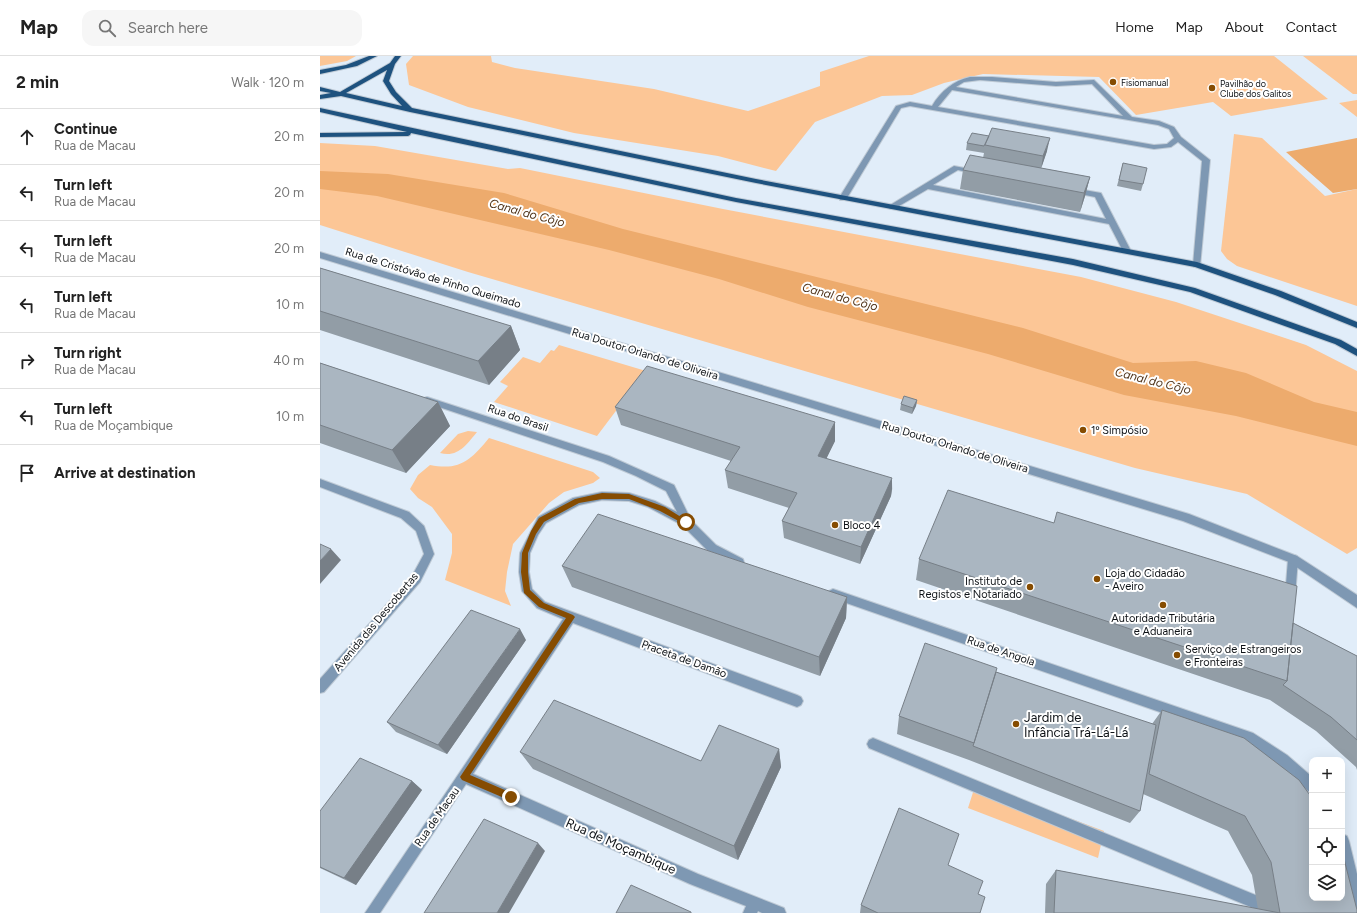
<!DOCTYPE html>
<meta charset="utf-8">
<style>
body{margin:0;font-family:Figtree,sans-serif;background:#f6f6f6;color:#222}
.controls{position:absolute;right:12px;bottom:12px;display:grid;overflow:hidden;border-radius:8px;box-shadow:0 4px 16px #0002}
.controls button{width:36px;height:36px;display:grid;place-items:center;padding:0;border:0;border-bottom:1px solid #e0e0e0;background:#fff;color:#222;font:20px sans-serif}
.stop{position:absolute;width:12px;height:12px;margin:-9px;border:3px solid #864c01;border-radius:50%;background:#fff}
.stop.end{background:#864c01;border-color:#fff;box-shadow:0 1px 4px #0008}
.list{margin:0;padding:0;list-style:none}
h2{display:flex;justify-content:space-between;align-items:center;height:52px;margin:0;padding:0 16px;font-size:17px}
h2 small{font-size:13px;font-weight:400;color:#767676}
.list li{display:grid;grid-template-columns:26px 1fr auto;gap:12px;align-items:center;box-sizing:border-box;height:56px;padding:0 16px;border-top:1px solid #e0e0e0}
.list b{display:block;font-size:15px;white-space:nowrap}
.list p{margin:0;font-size:13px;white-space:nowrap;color:#767676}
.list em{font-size:13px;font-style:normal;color:#767676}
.icon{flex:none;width:22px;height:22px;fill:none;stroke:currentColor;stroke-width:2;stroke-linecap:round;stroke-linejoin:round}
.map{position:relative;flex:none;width:1037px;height:857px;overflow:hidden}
header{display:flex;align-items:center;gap:24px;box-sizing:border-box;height:56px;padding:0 20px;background:#fff;border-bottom:1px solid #e0e0e0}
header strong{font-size:19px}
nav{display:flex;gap:22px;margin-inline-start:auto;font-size:14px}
.search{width:280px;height:36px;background:#f6f6f6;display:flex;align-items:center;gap:10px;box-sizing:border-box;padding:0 14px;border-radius:12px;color:#767676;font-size:15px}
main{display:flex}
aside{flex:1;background:#fff}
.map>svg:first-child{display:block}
</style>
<header>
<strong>Map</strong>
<div class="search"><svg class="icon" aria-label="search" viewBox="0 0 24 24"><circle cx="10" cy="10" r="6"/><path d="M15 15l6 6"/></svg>Search here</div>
<nav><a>Home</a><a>Map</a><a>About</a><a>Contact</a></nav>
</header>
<main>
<aside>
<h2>2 min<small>Walk · 120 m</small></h2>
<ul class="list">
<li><svg class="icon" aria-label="ahead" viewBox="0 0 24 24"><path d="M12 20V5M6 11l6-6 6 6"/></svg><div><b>Continue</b><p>Rua de Macau</p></div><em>20 m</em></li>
<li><svg class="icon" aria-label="left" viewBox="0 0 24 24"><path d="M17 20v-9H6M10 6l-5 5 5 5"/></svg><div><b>Turn left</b><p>Rua de Macau</p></div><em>20 m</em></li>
<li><svg class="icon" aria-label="left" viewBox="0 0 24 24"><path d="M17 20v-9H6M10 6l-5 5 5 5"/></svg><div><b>Turn left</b><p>Rua de Macau</p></div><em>20 m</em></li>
<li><svg class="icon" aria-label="left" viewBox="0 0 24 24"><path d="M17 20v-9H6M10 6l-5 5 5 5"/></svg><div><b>Turn left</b><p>Rua de Macau</p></div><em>10 m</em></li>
<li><svg class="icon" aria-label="right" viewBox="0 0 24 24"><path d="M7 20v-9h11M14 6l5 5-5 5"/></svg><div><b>Turn right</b><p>Rua de Macau</p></div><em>40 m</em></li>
<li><svg class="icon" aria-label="left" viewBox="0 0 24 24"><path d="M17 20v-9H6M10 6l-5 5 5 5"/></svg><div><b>Turn left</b><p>Rua de Moçambique</p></div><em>10 m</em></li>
<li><svg class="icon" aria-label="arrive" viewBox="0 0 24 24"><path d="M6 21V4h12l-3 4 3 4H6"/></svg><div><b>Arrive at destination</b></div></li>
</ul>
</aside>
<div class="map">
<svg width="1037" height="857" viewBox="0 0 1037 857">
<rect width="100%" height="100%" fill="#e1edf9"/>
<path fill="#fcc696" d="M0,0H36L27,5L0,10Z
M93,0H171L172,6L195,12L334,33L428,55L500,30V16L549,0H954L1008,43L911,60L893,46L816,59L779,21L663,18L624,27L592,39L562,40L495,66L456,115L398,100L254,77L148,51L89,29L86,8Z
M983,0H1037V38H1033Z
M1037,44V61L1019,47Z
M914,78L942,82L1005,140L1037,133V250L917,210L907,203L901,195Z
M0,87L55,90L188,113L200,112L403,153L761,221L856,246L986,289L1037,315V492L1027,498L927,438L815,412L148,216L0,169Z
M239,289L326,315L277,380L174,346L188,330L180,326L203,301L220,307L231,294L234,295Z
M148,375L157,376C147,388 138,402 120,397L138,378Z
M169,382L273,416L280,422L273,427L244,436L229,447L193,488L187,516L185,535L191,550L125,524L132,497V478L112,451L98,442L90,433L98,419L110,409C140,415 151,404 169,382Z
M656,727L784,775L778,802L648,752Z"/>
<path fill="#edab6d" d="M1037,82V133L1013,137L966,96Z
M0,115L68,118L184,137L303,173L703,272L813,307L876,305L926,317L994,346L1037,356V390L916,360L804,339L668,298L488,251L399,223L289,194L57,140L0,133Z"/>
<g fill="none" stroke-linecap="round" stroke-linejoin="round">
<defs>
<path id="lane" d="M650,21H672L736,26L774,24L812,61L839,65L854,71L861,81L890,104L880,211H874L873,209L882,105L858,86L851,91L834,93L590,50L581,52L527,142L523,144H520L519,142L576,50L590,46L612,50C621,35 633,25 650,21ZM660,24L736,30L772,28L803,60L636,31L644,26ZM632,34L838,69L849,73L854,82L847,88L834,89L618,51Z
M634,110L655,114L659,116L655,118L638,114L613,129L786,163L775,141L750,136L749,134L753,132L781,137L811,195L807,197H804L789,168L608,133L574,153H571L567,151Z
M973,499L977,500L978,503L975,541L974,544L970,546L966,544L965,541L968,503L969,500Z"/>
<path id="street" d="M0,196L869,458L977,500L1037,539V552L969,506L863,465L0,202Z
M107,341L289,400L354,429L371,464L396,489L423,503L424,506L423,509L419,510L415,509L388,495L362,469L328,451L309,445L282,444L259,449L226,467L218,479L210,497L209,516L212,533L225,546L477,639L481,641L483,645L481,649L477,651L253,567L153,718L378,818L464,852L466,857H442L438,855L437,857H423L426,850L370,828L146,728L60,857H45L243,563L217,552L202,535L199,516L200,497L218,461L253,442L282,436L309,437L335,445L357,456L346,435L316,420L283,406L104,346L102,344L104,342Z
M0,423L89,456L104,470L114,498L100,526L4,636L0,637V623L92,520L104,498L96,475L81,462L0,431Z
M513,533L933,677L967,699L990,719L992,722V737L988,735L958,708L926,686L509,541L508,538L509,535Z
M553,682L967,852L969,857H945L549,692L547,688L549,684Z
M1022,778L1027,780L1029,785L1037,818V852L1032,850L1030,845L1022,812Z"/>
<path id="primary" d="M49,0H57L37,10L0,18V14L26,9Z
M75,0H81L75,8L69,25L76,36L92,52L436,123L877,206L961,235L1037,266V272L955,239L875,211L436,127L90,56L21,40L0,43V39L11,37L0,35V31L20,36L70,7ZM67,14L63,25L71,38L82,50L26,37Z
M0,52L416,142L753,203L875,232L1021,284L1037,293V300L1015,288L870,236L753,209L416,146L91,77L90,79L88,80L0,81V77L87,76L0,56Z"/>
</defs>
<use href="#lane" stroke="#bfcad5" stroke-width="2"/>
<use href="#street" stroke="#bfcad5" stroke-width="2"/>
<use href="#primary" stroke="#bfcad5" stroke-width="2"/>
<use href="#lane" fill="#7e98b3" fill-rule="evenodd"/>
<use href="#street" fill="#7e98b3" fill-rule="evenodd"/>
<use href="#primary" fill="#1e527f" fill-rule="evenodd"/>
</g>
<path fill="#929da6" d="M647,87L727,95L721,112L770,121L765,140L760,156L640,133L643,114L663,102L664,97L646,94Z
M803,107L823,128L821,135L797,130Z
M0,212L191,270L200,294L169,329L0,274Z
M0,307L118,346L130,370L86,417L0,387Z
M597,344L596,350L592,358L580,354L581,348Z
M295,351L515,366V385L506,402L572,425V432L571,440L540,508L464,482L462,465L469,452L408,432L405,414L411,405L301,369Z
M599,503L973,567L1037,600V714L1036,711L996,675L950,644L596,524Z
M242,510L527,541L526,562L500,620L252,531Z
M206,584L127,698L76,676L67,666Z
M676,616L832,668L842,654L1037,857H725L726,828L736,814L938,853L932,819L908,775L823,738L820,755L810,767L649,704L577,678L579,660Z
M459,693L461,711L418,804L213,713L200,696L381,705Z
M92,725L102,734L36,829L0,812V755Z
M628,809L658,838L660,857H540L541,849Z"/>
<path fill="#777f87" d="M730,82L727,95L721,113L723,100Z
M770,121L765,140L760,156L764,137Z
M191,270L200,294L169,329L158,305Z
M597,344L596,350L592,358L593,352Z
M118,346L130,370L86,417L72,394Z
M515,366V385L499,418L498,400Z
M572,422V434L573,426L571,440L540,508L541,491Z
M11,493L21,504L0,528V505Z
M527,541L526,562L500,620L499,601Z
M200,573L206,584L127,698L118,689Z
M459,693L461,711L418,804L414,790Z
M92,725L102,734L36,829L24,822Z
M218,787L225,795L189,857H177Z"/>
<path fill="#aab6c1" stroke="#777f87" d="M672,72L730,82L723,100L665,89Z
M652,77L669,80L664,90L647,87Z
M650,99L770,121L764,137L643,114Z
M803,107L827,112L823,128L799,124Z
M0,212L191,270L158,305L0,255Z
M0,307L118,346L72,394L0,369Z
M327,310L515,366L498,400L572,422L541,491L462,465L477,437L405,414L420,391L295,351Z
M584,340L597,344L593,352L581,348Z
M628,434L734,467L737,456L977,530L967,625L599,503Z
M278,458L527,541L499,601L242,510Z
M0,488L11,493L0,505Z
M151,554L200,573L118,689L67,666Z
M973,567L1037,600V684L1011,661L963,629L967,625Z
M605,587L677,612L654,687L579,660Z
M676,616L836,669L820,755L653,690Z
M234,644L381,705L399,669L459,693L414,790L200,696Z
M842,654L924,682L979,724L992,742V842H1022V795L1037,854V857H960L951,806L925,760L829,718Z
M40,702L92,725L24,822L0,811V755Z
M579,752L639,778L628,809L663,825L658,838L665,841L660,857H558L541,849Z
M164,763L218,787L177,857H104Z
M736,814L960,857H734Z
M311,829L371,856V857H296Z"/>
<path fill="#864c01" d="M282,437L309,438L345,451L369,466L366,468H364L340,455L309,443H282L259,447L224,466L216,478L208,497V516L210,534L224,547L253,559L255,561L150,719L194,738L195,741L194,744L191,745L142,724L140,721L246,562L219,551L204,537L201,516L202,497L211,475L219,462L255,443Z"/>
<g fill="#864c01" stroke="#fff" stroke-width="1.5">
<circle cx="793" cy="26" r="4"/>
<circle cx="892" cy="32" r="4"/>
<circle cx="763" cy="374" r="4"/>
<circle cx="515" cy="469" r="4"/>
<circle cx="777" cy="523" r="4"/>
<circle cx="710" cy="531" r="4"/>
<circle cx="843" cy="549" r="4"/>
<circle cx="857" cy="599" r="4"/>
<circle cx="696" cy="668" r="4"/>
</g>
<g text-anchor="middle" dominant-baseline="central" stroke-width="4" stroke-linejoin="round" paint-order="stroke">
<g font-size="9" fill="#0e1216" stroke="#fff" text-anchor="start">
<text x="801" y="26">Fisiomanual</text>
<text x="900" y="27">Pavilhão do<tspan x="900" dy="10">Clube dos Galitos</tspan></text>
</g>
<g font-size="11" fill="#0e1216" stroke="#fff">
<text transform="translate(113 222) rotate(17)">Rua de Cristóvão de Pinho Queimado</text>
<text transform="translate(325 298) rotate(17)">Rua Doutor Orlando de Oliveira</text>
<text transform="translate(198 362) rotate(19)">Rua do Brasil</text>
<text transform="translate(635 391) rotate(17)">Rua Doutor Orlando de Oliveira</text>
<text transform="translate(56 566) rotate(-50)">Avenida das Descobertas</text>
<text transform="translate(681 595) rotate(19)">Rua de Angola</text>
<text transform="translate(364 603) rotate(20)">Praceta de Damão</text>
<text transform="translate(117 761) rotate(-55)">Rua de Macau</text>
</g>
<g font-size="11" fill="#0e1216" stroke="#fff" text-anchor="start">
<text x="771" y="374">1º Simpósio</text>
<text x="523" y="469">Bloco 4</text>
<text x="785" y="517">Loja do Cidadão<tspan x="785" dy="13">- Aveiro</tspan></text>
<text x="702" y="525" text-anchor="end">Instituto de<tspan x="702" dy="13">Registos e Notariado</tspan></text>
<text x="843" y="562" text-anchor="middle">Autoridade Tributária<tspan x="843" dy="13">e Aduaneira</tspan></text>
<text x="865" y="593">Serviço de Estrangeiros<tspan x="865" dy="13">e Fronteiras</tspan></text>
</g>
<g font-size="12" font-style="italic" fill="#50341a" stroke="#fff">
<text transform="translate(207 157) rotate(15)">Canal do Côjo</text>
<text transform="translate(520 241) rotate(15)">Canal do Côjo</text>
<text transform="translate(833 325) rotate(14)">Canal do Côjo</text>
</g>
<g font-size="13" fill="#0e1216" stroke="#fff" text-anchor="start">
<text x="704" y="661">Jardim de<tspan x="704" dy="15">Infância Trá-Lá-Lá</tspan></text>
</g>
<g font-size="13" fill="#0e1216" stroke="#fff">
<text transform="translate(301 790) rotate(24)">Rua de Moçambique</text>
</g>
</g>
</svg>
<div class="controls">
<button>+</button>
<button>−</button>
<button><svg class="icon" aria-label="locate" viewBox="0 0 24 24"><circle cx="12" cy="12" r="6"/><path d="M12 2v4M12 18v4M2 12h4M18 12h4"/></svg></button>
<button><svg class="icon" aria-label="layers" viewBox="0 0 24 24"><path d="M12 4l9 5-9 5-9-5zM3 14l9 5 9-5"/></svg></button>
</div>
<div class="stop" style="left:366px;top:466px"></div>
<div class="stop end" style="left:191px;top:741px"></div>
</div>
</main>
